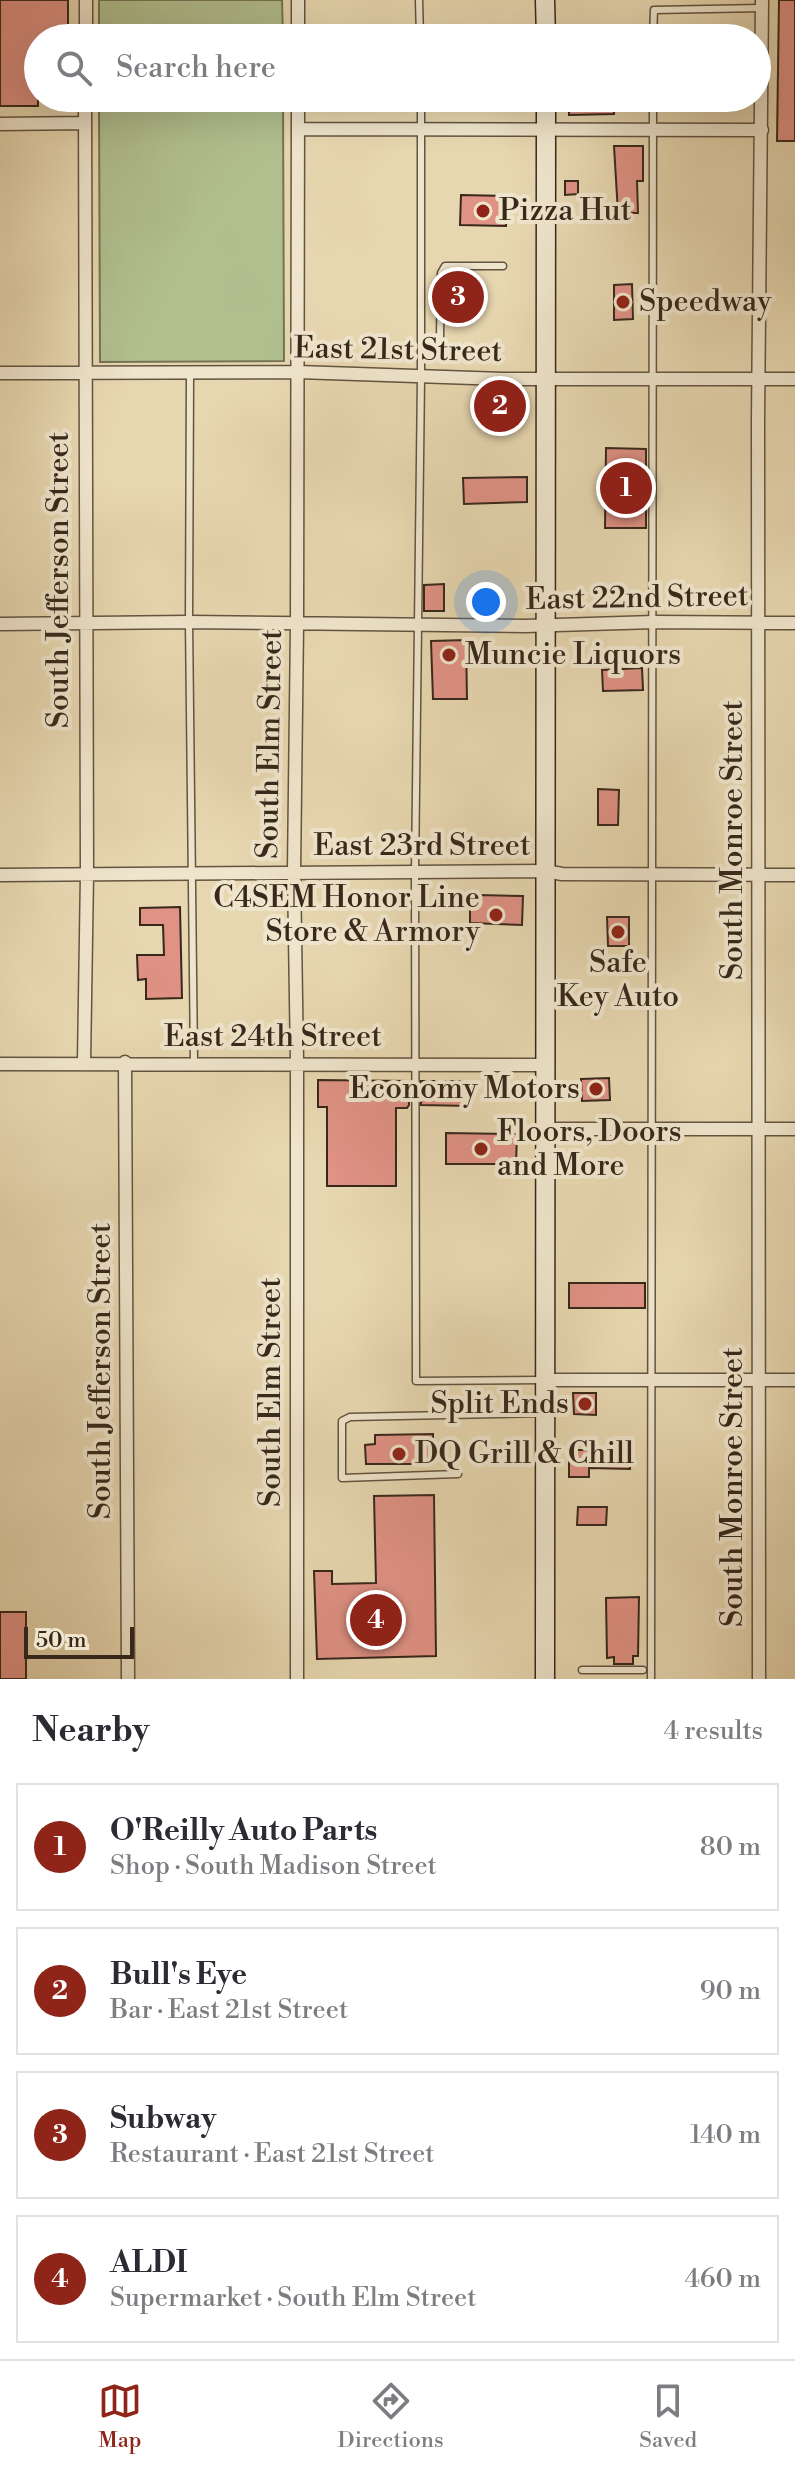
<!DOCTYPE html>
<meta charset="utf-8">
<style>
body{margin:0;font-family:"Libre Bodoni",serif;background:#f7f7f7;color:#2b2b33}
.scale{position:absolute;left:24px;bottom:20px;width:110px;box-sizing:border-box;padding-left:8px;border:4px solid #37281b;border-top:0;font-size:22px;line-height:28px;white-space:nowrap;color:#37281b;-webkit-text-stroke:6px #efe5cc;paint-order:stroke}
.you{position:absolute;left:486px;top:602px;width:28px;height:28px;margin:-20px;border:6px solid #fff;border-radius:50%;background:#1a73e8;box-shadow:0 0 0 12px #1a73e833}
.badge{display:grid;place-items:center;width:52px;height:52px;border-radius:50%;background:#8f2418;color:#fff;font-size:26px;font-weight:700}
.pin{position:absolute;translate:-50% -50%;border:4px solid #fff;box-shadow:0 2px 8px #0006}
.list{margin:0;padding:0;list-style:none}
h2{display:flex;justify-content:space-between;align-items:center;height:104px;margin:0;padding:0 32px;font-size:34px}
h2 small{font-size:26px;font-weight:400;color:#7c7c81}
.list li{display:grid;grid-template-columns:52px 1fr auto;gap:24px;align-items:center;box-sizing:border-box;height:128px;margin:0 16px 16px;padding:0 16px;border:2px solid #e1e1e2;border-radius:0px}
.list b{display:block;font-size:30px;white-space:nowrap}
.list p{margin:0;font-size:26px;white-space:nowrap;color:#7c7c81}
.list em{font-size:26px;font-style:normal;color:#7c7c81}
.icon{flex:none;width:44px;height:44px;fill:none;stroke:currentColor;stroke-width:2;stroke-linecap:round;stroke-linejoin:round}
.map{position:relative;flex:none;width:795px;height:1679px;overflow:hidden}
.search{position:absolute;background:#fff;box-shadow:0 8px 32px #0002;left:24px;right:24px;top:24px;height:88px;display:flex;align-items:center;gap:20px;box-sizing:border-box;padding:0 28px;border-radius:44px;color:#7c7c81;font-size:30px}
.sheet{height:680px;background:#fff}
nav{display:flex;justify-content:space-around;align-items:center;box-sizing:border-box;height:112px;border-top:2px solid #e1e1e2;background:#fff;font-size:22px;color:#7c7c81}
nav a{display:grid;justify-items:center;gap:4px}
nav .on{color:#8f2418}
.map>svg:first-child{display:block}
</style>
<div class="map">
<svg width="795" height="1679" viewBox="0 0 795 1679">
<rect width="100%" height="100%" fill="#e7d7b0"/>
<filter id="stains"><feTurbulence type="fractalNoise" baseFrequency=".0025" numOctaves="4"/><feColorMatrix values="0 0 0 0 .2 0 0 0 0 .09 0 0 0 0 .02 0 0 0 .5 -.17"/></filter>
<radialGradient id="worn" r=".72"><stop offset=".6" stop-color="#630" stop-opacity="0"/><stop offset="1" stop-color="#630" stop-opacity=".3"/></radialGradient>
<path fill="#b1bf8f" stroke="#747455" stroke-width="2" d="M99,0H282L283,38H99Z
M99,98H283L284,361L100,362Z"/>
<path fill="#e09285" stroke="#37281b" stroke-width="2" d="M0,0H68V38H38V106H0Z
M779,0H795V141H777Z
M569,98H614V114L569,115Z
M614,146H643V181H637L638,213H618Z
M565,181H578V194L565,195Z
M461,195L506,196V226L460,225Z
M471,276L472,317L446,318L447,277Z
M632,284L633,319L614,320V285Z
M480,392H520L519,419L479,420Z
M606,448L646,449V528H605Z
M527,477V502L464,504L463,478Z
M444,584V611H424V585Z
M466,640L467,699H433L431,641Z
M642,668L643,690L603,691L602,670Z
M598,789L619,790L618,825H598Z
M479,895L523,896L522,925L470,923V907H479Z
M180,907L182,998L146,999V979L138,980L137,955H164L163,925H140V908Z
M607,917H629V946H608Z
M609,1078L610,1100L582,1101L581,1079Z
M318,1080L409,1081V1105L407,1108H396V1186H327V1107H318Z
M421,1081H470V1106L421,1105Z
M446,1133L517,1134L516,1164H446Z
M569,1283H645V1308H569Z
M573,1393H596V1415L574,1414Z
M433,1434V1464H366L365,1445L375,1444V1435Z
M569,1450H630V1469L589,1468V1477H569Z
M434,1495L436,1656L317,1659L314,1571H332V1584L376,1583L374,1496Z
M578,1507H607L606,1525H577Z
M639,1597L638,1656H633V1664H614V1657L607,1658L606,1598Z
M0,1612H26V1679H0Z"/>
<g fill="none" stroke-linecap="round" stroke-linejoin="round">
<defs>
<path id="lane" d="M419,0L420,38
M653,38L654,10L762,8
M421,98V377L415,873L416,1381L544,1380
M440,338L441,273L445,266H503
M190,374L189,622L194,1062
M458,1474L342,1478V1421L350,1417L541,1413
M582,1670H643
M651,1679L653,98"/>
<path id="street" d="M298,0V38
M86,38V0
M0,124L85,123
M298,129L762,130
M0,373L298,372L503,379H795
M0,624L189,622L525,626L654,622L795,623
M0,875L545,871L562,874L795,875
M84,1062L87,874L85,98
M125,1062L128,1679
M0,1064L546,1065
M545,1129H795
M544,1380H795
M297,1679V1062L294,872L297,625L298,98
M759,1679L758,420L762,0"/>
<path id="secondary" d="M545,0L546,38
M545,1679L546,98"/>
</defs>
<use href="#lane" stroke="#635440" stroke-width="9"/>
<use href="#street" stroke="#635440" stroke-width="15"/>
<use href="#secondary" stroke="#37281b" stroke-width="21"/>
<use href="#lane" stroke="#efe5cc" stroke-width="6"/>
<use href="#street" stroke="#efe5cc" stroke-width="12"/>
<use href="#secondary" stroke="#efe5cc" stroke-width="18"/>
</g>
<g fill="#8f2418" stroke="#efe5cc" stroke-width="3">
<circle cx="483" cy="211" r="8"/>
<circle cx="623" cy="302" r="8"/>
<circle cx="449" cy="655" r="8"/>
<circle cx="496" cy="915" r="8"/>
<circle cx="618" cy="932" r="8"/>
<circle cx="596" cy="1089" r="8"/>
<circle cx="481" cy="1149" r="8"/>
<circle cx="585" cy="1404" r="8"/>
<circle cx="399" cy="1454" r="8"/>
</g>
<g text-anchor="middle" dominant-baseline="central" stroke-width="8" stroke-linejoin="round" paint-order="stroke">
<g font-size="30" fill="#37281b" stroke="#efe5cc" text-anchor="start">
<text x="499" y="211">Pizza Hut</text>
<text x="639" y="302">Speedway</text>
<text x="465" y="655">Muncie Liquors</text>
<text x="480" y="898" text-anchor="end">C4SEM Honor Line<tspan x="480" dy="34">Store &amp; Armory</tspan></text>
<text x="618" y="963" text-anchor="middle">Safe<tspan x="618" dy="34">Key Auto</tspan></text>
<text x="580" y="1089" text-anchor="end">Economy Motors</text>
<text x="497" y="1132">Floors, Doors<tspan x="497" dy="34">and More</tspan></text>
<text x="569" y="1404" text-anchor="end">Split Ends</text>
<text x="415" y="1454">DQ Grill &amp; Chill</text>
</g>
<g font-size="30" fill="#37281b" stroke="#efe5cc">
<text transform="translate(398 350) rotate(1)">East 21st Street</text>
<text transform="translate(59 580) rotate(-90)">South Jefferson Street</text>
<text transform="translate(637 598) rotate(-1)">East 22nd Street</text>
<text transform="translate(270 744) rotate(-89)">South Elm Street</text>
<text transform="translate(733 840) rotate(-90)">South Monroe Street</text>
<text x="422" y="846">East 23rd Street</text>
<text x="273" y="1037">East 24th Street</text>
<text transform="translate(101 1371) rotate(-90)">South Jefferson Street</text>
<text transform="translate(271 1392) rotate(-90)">South Elm Street</text>
<text transform="translate(733 1487) rotate(-90)">South Monroe Street</text>
</g>
</g>
<rect width="100%" height="100%" filter="url(#stains)"/>
<rect width="100%" height="100%" fill="url(#worn)"/>
</svg>
<div class="scale">50 m</div>
<div class="you"></div>
<div class="pin badge" style="left:626px;top:488px">1</div>
<div class="pin badge" style="left:500px;top:406px">2</div>
<div class="pin badge" style="left:458px;top:297px">3</div>
<div class="pin badge" style="left:376px;top:1620px">4</div>
<div class="search"><svg class="icon" aria-label="search" viewBox="0 0 24 24"><circle cx="10" cy="10" r="6"/><path d="M15 15l6 6"/></svg>Search here</div>
</div>
<section class="sheet">
<h2>Nearby<small>4 results</small></h2>
<ul class="list">
<li><span class="badge">1</span><div><b>O'Reilly Auto Parts</b><p>Shop · South Madison Street</p></div><em>80 m</em></li>
<li><span class="badge">2</span><div><b>Bull's Eye</b><p>Bar · East 21st Street</p></div><em>90 m</em></li>
<li><span class="badge">3</span><div><b>Subway</b><p>Restaurant · East 21st Street</p></div><em>140 m</em></li>
<li><span class="badge">4</span><div><b>ALDI</b><p>Supermarket · South Elm Street</p></div><em>460 m</em></li>
</ul>
</section>
<nav>
<a class="on"><svg class="icon" aria-label="map" viewBox="0 0 24 24"><path d="M3 6l6-2 6 2 6-2v14l-6 2-6-2-6 2zM9 4v14M15 6v14"/></svg>Map</a>
<a><svg class="icon" aria-label="directions" viewBox="0 0 24 24"><path d="M12 3l9 9-9 9-9-9zM9 14v-3h6M13 9l2 2-2 2"/></svg>Directions</a>
<a><svg class="icon" aria-label="saved" viewBox="0 0 24 24"><path d="M7 4h10v16l-5-4-5 4z"/></svg>Saved</a>
</nav>
